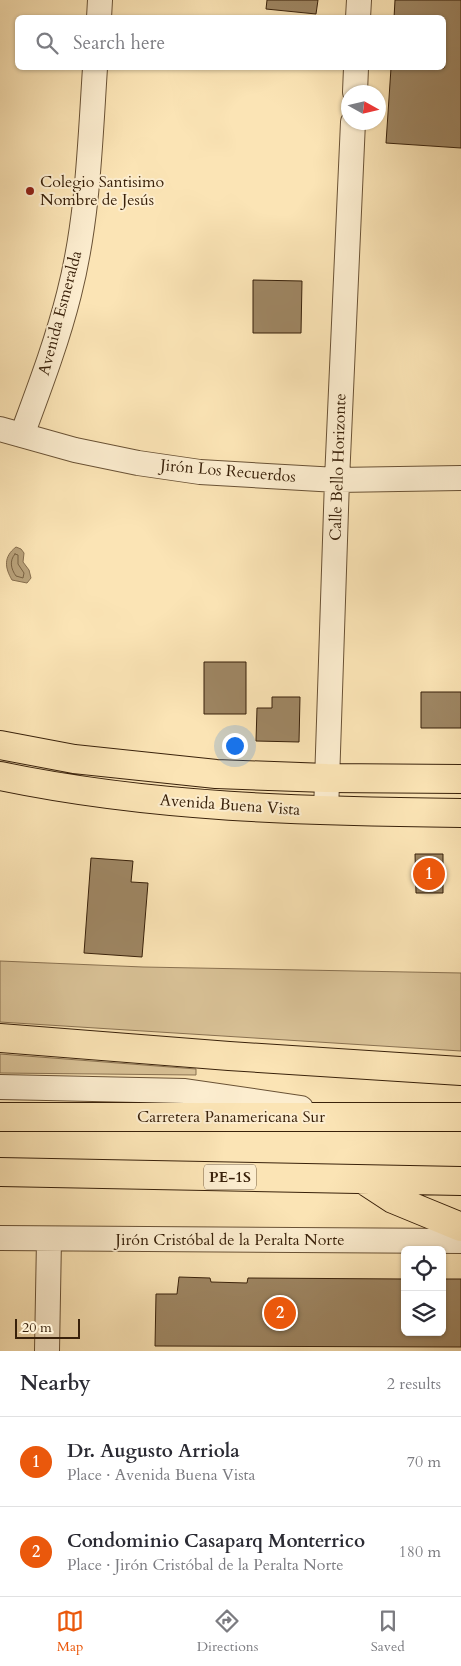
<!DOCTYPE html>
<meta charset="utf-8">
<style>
body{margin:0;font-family:Cardo,serif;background:#f2f2f3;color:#2b2b33}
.controls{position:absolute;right:15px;bottom:15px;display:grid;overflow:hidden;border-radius:8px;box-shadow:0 1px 4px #0004}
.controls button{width:45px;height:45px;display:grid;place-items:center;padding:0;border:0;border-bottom:1px solid #e1e1e2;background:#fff;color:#2b2b33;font:25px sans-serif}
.compass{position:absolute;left:341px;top:85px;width:45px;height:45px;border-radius:50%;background:#fff;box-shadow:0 1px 4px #0004;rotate:98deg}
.scale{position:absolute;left:15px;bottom:12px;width:65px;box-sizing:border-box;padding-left:5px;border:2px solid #39210a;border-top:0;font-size:14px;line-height:18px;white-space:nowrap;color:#39210a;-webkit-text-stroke:4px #fcedcf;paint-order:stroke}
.you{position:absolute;left:234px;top:745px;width:18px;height:18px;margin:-12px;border:4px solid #fff;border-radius:50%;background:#1a73e8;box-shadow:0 0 0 8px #1a73e833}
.badge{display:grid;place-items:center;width:32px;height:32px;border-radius:50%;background:#ea580c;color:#fff;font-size:16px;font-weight:700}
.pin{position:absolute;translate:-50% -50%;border:2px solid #fff;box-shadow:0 1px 5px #0006}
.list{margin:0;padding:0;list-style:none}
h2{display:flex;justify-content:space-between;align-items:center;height:65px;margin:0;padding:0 20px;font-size:21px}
h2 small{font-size:16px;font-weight:400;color:#7c7c81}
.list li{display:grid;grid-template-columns:32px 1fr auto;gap:15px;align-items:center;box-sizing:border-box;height:90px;padding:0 20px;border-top:1px solid #e1e1e2}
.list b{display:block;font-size:19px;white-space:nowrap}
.list p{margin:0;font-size:16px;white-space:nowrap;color:#7c7c81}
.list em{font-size:16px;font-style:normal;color:#7c7c81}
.icon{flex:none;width:28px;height:28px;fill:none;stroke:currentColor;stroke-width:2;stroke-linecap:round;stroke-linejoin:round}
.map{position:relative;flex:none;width:461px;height:1351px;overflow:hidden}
.search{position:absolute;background:#fff;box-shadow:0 1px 4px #0004;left:15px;right:15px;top:15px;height:55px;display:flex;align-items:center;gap:12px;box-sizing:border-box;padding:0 18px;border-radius:8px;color:#7c7c81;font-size:19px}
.sheet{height:245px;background:#fff}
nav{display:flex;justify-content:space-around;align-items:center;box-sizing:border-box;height:70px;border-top:1px solid #e1e1e2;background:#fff;font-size:14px;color:#7c7c81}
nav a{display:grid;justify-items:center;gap:2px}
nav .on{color:#ea580c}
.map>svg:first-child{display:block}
</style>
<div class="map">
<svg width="461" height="1351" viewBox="0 0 461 1351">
<rect width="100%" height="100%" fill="#fbe4b5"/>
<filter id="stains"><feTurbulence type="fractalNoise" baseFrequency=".004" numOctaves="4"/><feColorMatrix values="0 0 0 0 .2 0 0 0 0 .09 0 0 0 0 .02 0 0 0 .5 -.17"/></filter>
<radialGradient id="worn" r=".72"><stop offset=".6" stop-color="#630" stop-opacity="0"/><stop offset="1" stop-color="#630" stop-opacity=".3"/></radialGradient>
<path fill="#dac398" stroke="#8a7251" d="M0,961L143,967L461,973V1051L0,1022Z
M0,1054L196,1069V1075L0,1073Z"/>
<path fill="#b9a27b" stroke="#866e4e" d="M16,547L21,549L24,553L23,562L29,570L31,578L27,583L12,580C5,568 3,557 16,547Z"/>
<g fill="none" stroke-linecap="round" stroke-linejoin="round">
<path stroke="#796242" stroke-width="1" d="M15,554L18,555V564L24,573L23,578L16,576C11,569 9,561 15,554Z"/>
</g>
<path fill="#9e8663" stroke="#39210a" d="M267,0H318L316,14L266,9Z
M395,0H461V148L386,143L391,68H444V18H394Z
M253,280L302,281L301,333H253Z
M204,662H246V714H204Z
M421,692H461V728H421Z
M272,697H300L299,742L256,741L257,708H272Z
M415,854H443V893H416Z
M91,858L133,861L131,882L148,883L142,957L84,953Z
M179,1277L210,1278L211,1282L247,1283L248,1278L405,1279V1332H442V1279H461V1347L155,1346L156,1294H177Z"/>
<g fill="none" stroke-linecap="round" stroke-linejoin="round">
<defs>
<path id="minor" d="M99,18L100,0
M358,18L359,0
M355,92L356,68
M0,429L75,450L138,463L200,472L337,480L461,478
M22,435C39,389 57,342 69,294C88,220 90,143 95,68
M326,812L337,480L353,122
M0,1087L185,1091L301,1108
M0,1238L461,1241
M47,1351L49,1239"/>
<path id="major" d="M0,745L74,759L216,774L327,778L461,779
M0,776C153,808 305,811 461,813"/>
<path id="highway" d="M0,1038L229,1056L461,1071
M0,1117H461
M0,1172L461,1181
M364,1180L393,1199L461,1227"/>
</defs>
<use href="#minor" stroke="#6a5235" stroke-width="26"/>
<use href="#major" stroke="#39210a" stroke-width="30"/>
<use href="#highway" stroke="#39210a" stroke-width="30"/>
<use href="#minor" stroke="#fcedcf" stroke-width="24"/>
<use href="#major" stroke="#fbe4b5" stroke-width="28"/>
<use href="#highway" stroke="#fbe4b5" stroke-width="28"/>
</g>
<circle fill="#8f2418" stroke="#fcedcf" stroke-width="2" cx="30" cy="191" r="5"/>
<g text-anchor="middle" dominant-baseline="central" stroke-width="4" stroke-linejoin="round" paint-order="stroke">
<rect fill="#fcedcf" stroke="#745e45" stroke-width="1" x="204" y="1164.5" width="52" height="25" rx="4"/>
<g font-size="15" font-weight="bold" fill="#39210a">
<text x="230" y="1177">PE-1S</text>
</g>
<g font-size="16" fill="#39210a" stroke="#fcedcf" text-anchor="start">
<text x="40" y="182">Colegio Santisimo<tspan x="40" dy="18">Nombre de Jesús</tspan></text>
</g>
<g font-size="16" fill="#39210a" stroke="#fcedcf">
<text transform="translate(60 313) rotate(-75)">Avenida Esmeralda</text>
<text transform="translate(338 467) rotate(-88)">Calle Bello Horizonte</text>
<text transform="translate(228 471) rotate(5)">Jirón Los Recuerdos</text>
<text transform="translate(230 805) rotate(4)">Avenida Buena Vista</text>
<text x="231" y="1117">Carretera Panamericana Sur</text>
<text x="230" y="1240">Jirón Cristóbal de la Peralta Norte</text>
</g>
</g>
<rect width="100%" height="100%" filter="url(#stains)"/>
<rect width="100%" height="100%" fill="url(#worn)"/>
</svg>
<div class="controls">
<button><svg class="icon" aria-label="locate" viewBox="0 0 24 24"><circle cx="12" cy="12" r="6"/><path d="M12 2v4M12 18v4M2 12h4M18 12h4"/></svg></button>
<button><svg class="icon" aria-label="layers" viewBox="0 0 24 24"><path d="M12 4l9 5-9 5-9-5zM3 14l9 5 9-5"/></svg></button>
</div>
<svg class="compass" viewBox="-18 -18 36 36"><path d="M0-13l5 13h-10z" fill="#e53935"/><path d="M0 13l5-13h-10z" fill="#7c7c81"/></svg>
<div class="scale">20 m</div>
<div class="you"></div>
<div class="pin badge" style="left:429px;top:874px">1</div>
<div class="pin badge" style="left:280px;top:1313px">2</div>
<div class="search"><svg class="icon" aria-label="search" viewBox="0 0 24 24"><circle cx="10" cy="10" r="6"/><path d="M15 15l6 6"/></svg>Search here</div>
</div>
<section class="sheet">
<h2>Nearby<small>2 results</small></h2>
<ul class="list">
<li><span class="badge">1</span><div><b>Dr. Augusto Arriola</b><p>Place · Avenida Buena Vista</p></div><em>70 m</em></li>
<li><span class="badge">2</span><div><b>Condominio Casaparq Monterrico</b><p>Place · Jirón Cristóbal de la Peralta Norte</p></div><em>180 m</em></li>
</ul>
</section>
<nav>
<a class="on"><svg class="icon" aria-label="map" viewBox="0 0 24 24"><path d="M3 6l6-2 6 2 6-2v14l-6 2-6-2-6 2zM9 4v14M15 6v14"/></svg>Map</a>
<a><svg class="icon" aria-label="directions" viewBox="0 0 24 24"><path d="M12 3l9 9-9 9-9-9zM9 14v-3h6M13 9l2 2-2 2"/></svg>Directions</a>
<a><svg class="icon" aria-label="saved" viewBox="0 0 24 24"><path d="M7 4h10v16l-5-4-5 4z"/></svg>Saved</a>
</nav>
